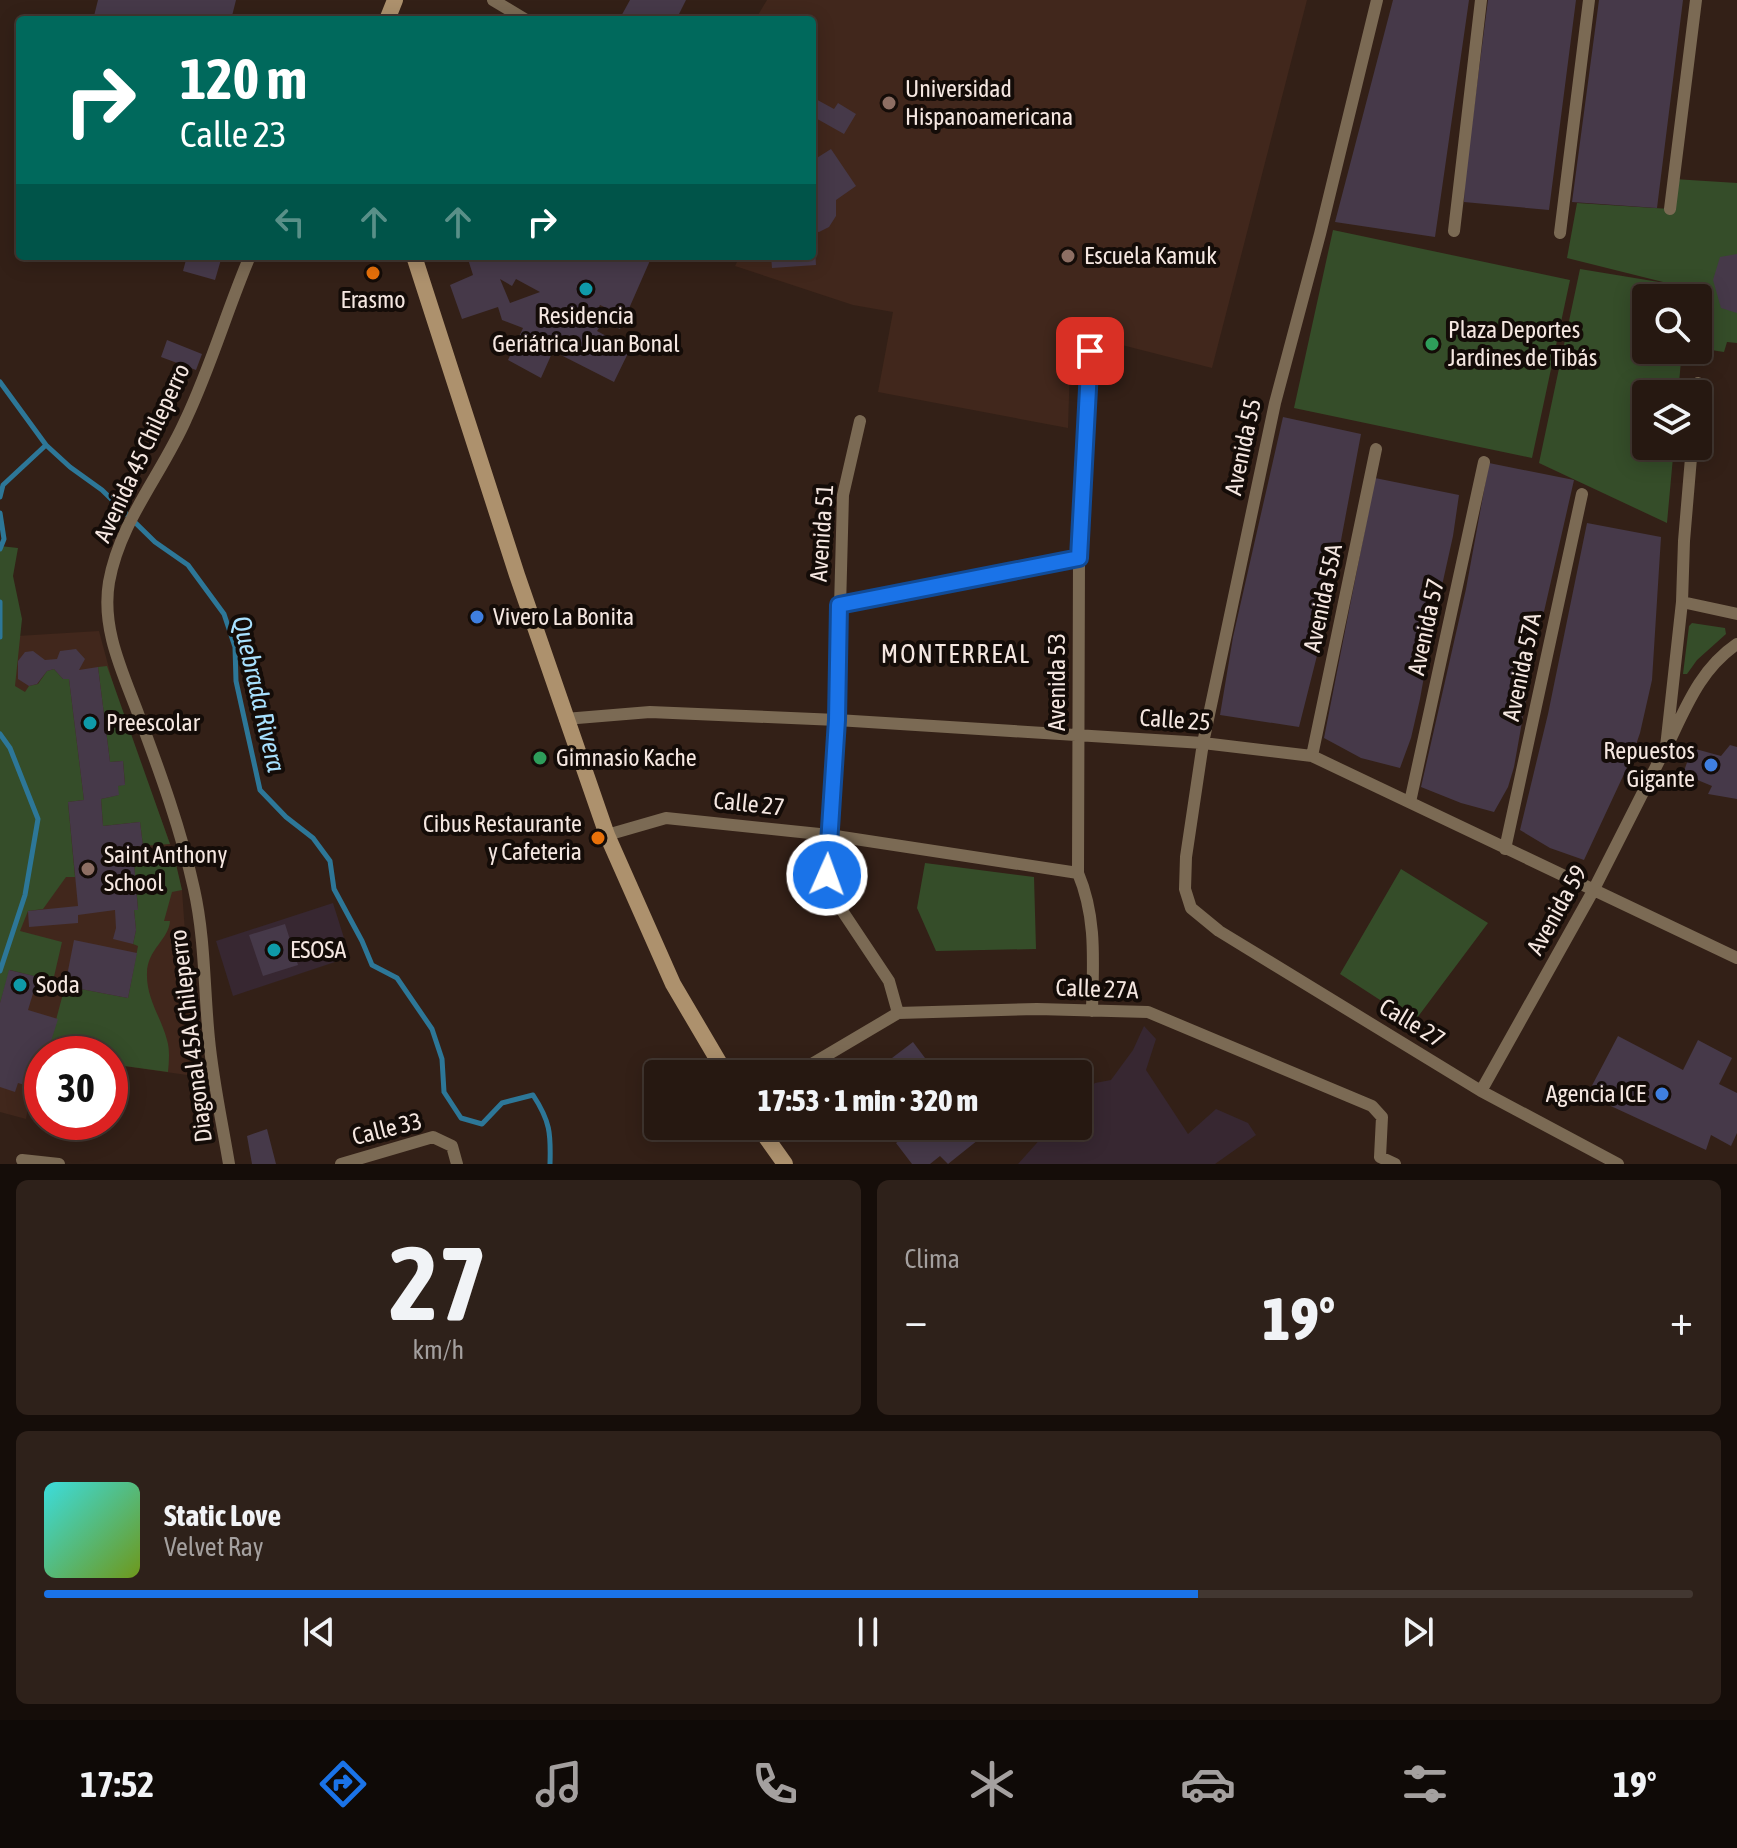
<!DOCTYPE html>
<html lang="es">
<head>
<meta charset="utf-8">
<style>
	:root { --surface:#261811; --page:#2e211a; --text:#f1f3f6; --muted:#a4a09f; --line:#423731; --accent:#1a73e8 }
	body { margin:0; font-family:"Asap Condensed",sans-serif; background:var(--page); color:var(--text); height:100vh; display:flex; flex-direction:column; font-size:30px; white-space:nowrap }
	* { box-sizing:border-box; margin:0 }
	p { font-size:26px; color:var(--muted) }
	.icon { flex:none; width:44px; height:44px; fill:none; stroke:currentColor; stroke-width:2; stroke-linecap:round; stroke-linejoin:round }
	.map { position:relative; height:1164px; overflow:hidden }
	.drawer { display:flex; flex-direction:column; gap:16px; padding:16px; background:#150d09; flex:1 }
	.drawer>* { flex:none }
	.banner { position:absolute; left:16px; top:16px; width:800px; height:244px; border-radius:8px; box-shadow:0 4px 20px #0003,0 0 0 2px var(--line); background:#00695c; color:#fff; overflow:hidden }
	.tools { position:absolute; left:1632px; top:284px; display:grid; gap:16px }
	.tools a { display:grid; place-items:center; width:80px; height:80px; border-radius:8px; background:var(--surface); box-shadow:0 4px 20px #0003,0 0 0 2px var(--line); font-size:40px }
	.speed { position:absolute; left:24px; top:1036px; display:flex; gap:16px; font-size:40px; font-weight:700; text-align:center }
	.speed>* { display:grid; place-content:center; width:104px; height:104px; border-radius:50%; background:var(--surface); box-shadow:0 4px 20px #0003,0 0 0 2px var(--line); line-height:1 }
	.speed .limit { border:12px solid #d22; background:#fff; color:#111 }
	.pin { position:absolute; display:grid; place-items:center; width:68px; height:68px; color:#fff; margin:-34px; border-radius:16px; box-shadow:0 4px 12px #0006 }
	.me { position:absolute; width:88px; margin:-44px; rotate:2deg; stroke-linejoin:round; filter:drop-shadow(0 0 6px #0008) }
	.turn { display:flex; align-items:center; gap:28px; height:168px; padding:0 32px; font-size:36px }
	.turn .icon { width:104px; height:104px; stroke-width:2.5 }
	.turn b { display:block; font-size:56px; line-height:68px }
	.lanes { display:flex; align-items:center; height:76px; padding:0 32px; background:#0003; justify-content:center; gap:40px; direction:ltr }
	.lanes .off { opacity:.35 }
	.big { font-size:60px; font-weight:800; line-height:1.1 }
	.drawer .widget { flex:1; display:flex; flex-direction:column; justify-content:center; gap:12px; min-width:0; padding:0 28px; border-radius:12px; background:var(--page) }
	.drawer .dial { align-items:center; gap:0 }
	.dial b { font-size:104px; line-height:1 }
	.song { display:flex; align-items:center; gap:24px }
	.cover { width:96px; height:96px; border-radius:12px; background:linear-gradient(135deg,hsl(180 70% 55%),hsl(80 70% 35%)) }
	.played { height:8px; border-radius:4px; background:linear-gradient(90deg,var(--accent) 70%,var(--line) 70%) }
	.keys { display:flex; justify-content:space-around; direction:ltr }
	.heat { display:flex; justify-content:space-between; align-items:center; font-size:44px; direction:ltr }
	.drawer .tiles { flex:1; display:grid; gap:16px; grid-template-columns:1fr 1fr }
	.widget:last-child { grid-column:span 2 }
	.trip { position:absolute; left:644px; top:1060px; width:448px; height:80px; border-radius:8px; background:var(--surface); box-shadow:0 4px 20px #0003,0 0 0 2px var(--line); font-weight:800; line-height:80px; text-align:center }
	.dock { display:flex; height:128px; justify-content:space-around; align-items:center; background:#0f0a07; color:var(--muted) }
	.dock .icon { width:56px; height:56px }
	.dock .current { color:var(--accent) }
	.dock b { font-size:36px; color:var(--text) }
	.map>svg:first-child { display:block }
	.commercial { fill:#372731 }
	.built { fill:#41271c }
	.green { fill:#354d29 }
	.lines { fill:none; stroke-linecap:round; stroke-linejoin:round }
	.stream { stroke:#2d7798; stroke-width:5 }
	.building { fill:#463949; fill-rule:evenodd }
	.street { stroke:#7b6a54; stroke-width:12 }
	.secondary { stroke:#ad916d; stroke-width:16 }
	.route-casing { stroke:#114b97; stroke-width:20 }
	.route { stroke:#1a73e8; stroke-width:14 }
	.education-dot { fill:#8d6e63; stroke:#140c08; stroke-width:3 }
	.food-dot { fill:#e8710a; stroke:#140c08; stroke-width:3 }
	.culture-dot { fill:#0f9aa8; stroke:#140c08; stroke-width:3 }
	.leisure-dot { fill:#2e9e5b; stroke:#140c08; stroke-width:3 }
	.shop-dot { fill:#3f7fe0; stroke:#140c08; stroke-width:3 }
	.labels { text-anchor:middle; stroke-width:8; stroke-linejoin:round; paint-order:stroke }
	.poi-label { font-size:24px; fill:#f5e7e1; stroke:#140c08; text-anchor:start }
	.street-label { font-size:24px; fill:#f5e7e1; stroke:#140c08 }
	.neighbourhood-label { font-size:26px; letter-spacing:2px; fill:#f5e7e1; stroke:#140c08 }
	.water-label { font-size:26px; font-style:italic; fill:#a8e1ff; stroke:#140c08 }
</style>
</head>
<body>
<div class="map">
<svg width="1737" height="1164" viewBox="0 0 1737 1164">
	<rect width="100%" height="100%" fill="#332017"/>
	<path class="commercial" d="M333 903 350 957 233 996 216 941Z
		M1144 1026 1156 1039 1146 1070 1188 1134 1216 1109 1248 1123 1256 1135 1215 1164H1018L1052 1126H1078V1099L1095 1083 1111 1080 1133 1050Z"/>
	<path class="built" d="M767 0H1307L1212 368 1071 332 1068 428 878 392 893 312 853 305 735 266 740 256H812V20H755Z
		M0 602 1 637 99 631 118 702 171 846 182 890 192 1032 194 1076 110 1064V1054H42V1077L32 1083 26 1119 0 1112Z"/>
	<path class="green" d="M1674 179 1737 183V343L1727 342 1724 352 1698 348V298H1646V350H1682L1678 394H1646V446H1674L1667 523 1539 463 1580 269 1671 284 1567 258 1577 203 1670 209Z
		M1333 230 1570 280 1532 458 1294 408Z
		M0 546 18 548 13 576 22 619 15 686 25 692 29 686 38 684 47 671 54 669 63 679H69L84 800 68 802 75 877H66L43 909 28 911 20 931 62 942 53 981 10 970 0 1003Z
		M1692 623 1725 628 1726 634 1697 660 1687 674H1683L1689 626Z
		M107 666 170 844 143 846 140 822 103 826 101 799 118 795V786L125 784 123 761 110 762 98 667Z
		M172 847 182 890 172 892 164 921H170C169 939 147 950 147 973 146 998 161 1017 167 1040 170 1050 169 1061 168 1072L110 1064V1054H47L65 986 128 998 138 946 133 944 136 930 134 910 138 909 133 852Z
		M925 863 1034 877 1036 949 936 951 917 908Z
		M1401 869 1488 923 1414 1022 1340 974Z"/>
	<g class="lines">
		<path class="stream" d="M0 382 46 445 70 467 102 490 155 542 188 565 224 614 235 647 236 681 260 790 286 817 313 838 330 861 334 889 362 941 372 965 397 978 432 1029 442 1059 444 1092 461 1118 482 1124 502 1103 533 1095C550 1121 551 1133 550 1164
			M0 497 3 485 46 445
			M0 513 4 539 0 549
			M0 602V637
			M0 734 10 748 38 819 25 895 0 971"/>
	</g>
	<path class="building" d="M98 0H236L231 20H93Z
		M630 0H686L676 20H619Z
		M1393 0H1469L1435 237 1335 222Z
		M1488 0H1576L1549 210 1464 202 1465 177Z
		M1599 0H1683L1657 208 1572 202Z
		M812 97 834 109 838 103 856 114 844 134 812 116Z
		M831 149 856 186 836 200V216L829 227 819 232 812 231V161Z
		M812 231H814L816 265 772 268 771 256H812Z
		M1737 254V313L1721 308 1713 280 1720 257Z
		M187 256H222L215 280 183 271Z
		M467 256H652L620 329 610 324 615 312 600 305 592 321 601 325 597 331 630 349 614 382 553 351 541 378 508 360 523 328 502 320 498 307 462 319 450 285 473 275ZM500 279 512 286 516 279 540 292 510 303Z
		M167 340 202 354 196 370 161 357Z
		M1283 417 1361 434 1326 620 1299 727 1220 715 1233 637Z
		M1489 463 1574 480 1533 660 1514 767 1508 787 1494 812 1461 803 1421 787 1466 589Z
		M1375 478 1459 495 1453 536 1433 626 1420 699 1411 738 1400 768 1361 758 1324 738Z
		M1587 523 1661 537 1652 680 1640 733 1631 759 1584 860 1550 848 1520 830 1548 714Z
		M76 649 85 659 79 670 98 667 110 762 123 761 125 785 118 786 119 795 101 799 103 826 140 822 143 846 101 850 102 855 133 852 138 910H134L136 930 133 944 113 939 116 928 115 910 78 915V923L29 927 28 911 78 906 68 802 84 800 69 679H63L54 669 47 671 37 684 29 686 18 679V661L25 652 33 651 45 660 57 659 60 651Z
		M1730 745 1737 747V799L1708 794 1712 786 1683 774 1692 748 1721 756Z
		M285 924 298 965 263 976 249 935Z
		M74 940 137 953 128 998 65 986Z
		M9 970 38 977 28 1010 58 1019 47 1054H42L40 1075 25 1085 18 1083 15 1092 0 1087V1003Z
		M1618 1036 1683 1070 1698 1040 1732 1058 1719 1084 1737 1093V1133L1731 1146 1711 1135 1706 1150 1587 1095Z
		M913 1042 937 1074H871Z
		M918 1126H975L983 1136 948 1164 940 1156 930 1164H912L896 1143Z
		M267 1129 276 1164H252L247 1136Z"/>
	<g class="lines">
		<path class="street" d="M493 0 526 20
			M1377 0 1320 234 1275 403 1203 743 1186 857 1185 889 1191 908 1219 931 1481 1091 1618 1164
			M1670 209 1696 0
			M1454 231 1481 0
			M1560 233 1589 0
			M1090 351 1079 558 1078 873C1097 918 1093 962 1092 1011
			M1697 394 1698 383
			M860 421 843 495 837 720 827 875 833 897 889 981 898 1013
			M1682 602 1737 614
			M839 605 1079 558
			M565 719 650 712 837 720 1203 743 1312 756 1737 958
			M1671 738C1688 702 1703 667 1737 644
			M1312 756 1376 449
			M1410 802 1484 462
			M607 835 666 818 829 835 1078 873
			M1505 849 1582 494
			M795 1074 898 1013 1037 1009 1148 1012 1372 1106 1382 1117 1380 1157
			M1481 1091 1593 891 1666 747 1682 602 1684 541 1692 446
			M1380 1157 1395 1164
			M22 1160 59 1164
			M229 1164C222 1122 213 1081 209 1039 204 989 205 938 194 889 181 830 160 772 139 716 123 673 101 629 109 582 120 521 162 474 186 419 211 366 227 310 250 256
			M341 1164 433 1137 452 1146 457 1164"/>
		<path class="secondary" d="M387 20 395 0
			M414 256 517 575 607 835 673 984 726 1074
			M758 1126 785 1164"/>
	</g>
	<g class="lines">
		<defs>
			<path id="route" d="M827 875 837 720 839 605 1079 558 1090 351"/>
		</defs>
		<use href="#route" class="route-casing"/>
		<use href="#route" class="route"/>
	</g>
	<g class="education-dot">
		<circle cx="889" cy="103" r="8"/>
		<circle cx="1068" cy="256" r="8"/>
		<circle cx="88" cy="869" r="8"/>
	</g>
	<g class="food-dot">
		<circle cx="373" cy="273" r="8"/>
		<circle cx="598" cy="838" r="8"/>
	</g>
	<g class="culture-dot">
		<circle cx="586" cy="289" r="8"/>
		<circle cx="90" cy="723" r="8"/>
		<circle cx="274" cy="950" r="8"/>
		<circle cx="20" cy="985" r="8"/>
	</g>
	<g class="leisure-dot">
		<circle cx="1432" cy="344" r="8"/>
		<circle cx="540" cy="758" r="8"/>
	</g>
	<g class="shop-dot">
		<circle cx="477" cy="617" r="8"/>
		<circle cx="1711" cy="765" r="8"/>
		<circle cx="1662" cy="1094" r="8"/>
	</g>
	<g class="labels">
		<g class="poi-label">
			<text x="905" y="97">Universidad<tspan x="905" dy="28">Hispanoamericana</tspan></text>
			<text x="1084" y="264">Escuela Kamuk</text>
			<text x="373" y="308" text-anchor="middle">Erasmo</text>
			<text x="586" y="324" text-anchor="middle">Residencia<tspan x="586" dy="28">Geriátrica Juan Bonal</tspan></text>
			<text x="1448" y="338">Plaza Deportes<tspan x="1448" dy="28">Jardines de Tibás</tspan></text>
			<text x="493" y="625">Vivero La Bonita</text>
			<text x="106" y="731">Preescolar</text>
			<text x="1695" y="759" text-anchor="end">Repuestos<tspan x="1695" dy="28">Gigante</tspan></text>
			<text x="556" y="766">Gimnasio Kache</text>
			<text x="582" y="832" text-anchor="end">Cibus Restaurante<tspan x="582" dy="28">y Cafeteria</tspan></text>
			<text x="104" y="863">Saint Anthony<tspan x="104" dy="28">School</tspan></text>
			<text x="290" y="958">ESOSA</text>
			<text x="36" y="993">Soda</text>
			<text x="1646" y="1102" text-anchor="end">Agencia ICE</text>
		</g>
		<g class="street-label">
			<text transform="translate(1243 447) rotate(-78)" y="8">Avenida 55</text>
			<text transform="translate(142 453) rotate(-65)" y="8">Avenida 45 Chileperro</text>
			<text transform="translate(822 533) rotate(-86)" y="8">Avenida 51</text>
			<text transform="translate(1323 598) rotate(-78)" y="8">Avenida 55A</text>
			<text transform="translate(1426 627) rotate(-78)" y="8">Avenida 57</text>
			<text transform="translate(1522 667) rotate(-78)" y="8">Avenida 57A</text>
			<text transform="translate(1057 682) rotate(-90)" y="8">Avenida 53</text>
			<text transform="translate(1175 720) rotate(4)" y="8">Calle 25</text>
			<text transform="translate(749 804) rotate(6)" y="8">Calle 27</text>
			<text transform="translate(1557 910) rotate(-61)" y="8">Avenida 59</text>
			<text transform="translate(1097 989) rotate(2)" y="8">Calle 27A</text>
			<text transform="translate(1412 1023) rotate(31)" y="8">Calle 27</text>
			<text transform="translate(191 1036) rotate(-97)" y="8">Diagonal 45A Chileperro</text>
			<text transform="translate(387 1129) rotate(-14)" y="8">Calle 33</text>
		</g>
		<g class="neighbourhood-label">
			<text x="956" y="663">MONTERREAL</text>
		</g>
		<g class="water-label">
			<text transform="translate(259 694) rotate(77)" y="9">Quebrada Rivera</text>
		</g>
	</g>
</svg>
<div class="tools">
<a><svg class="icon" aria-label="search" viewBox="0 0 24 24"><circle cx="10" cy="10" r="6"/><path d="M15 15l6 6"/></svg></a>
<a><svg class="icon" aria-label="layers" viewBox="0 0 24 24"><path d="M12 4l9 5-9 5-9-5zM3 14l9 5 9-5"/></svg></a>
</div>
<div class="speed"><div class="limit">30</div></div>
<div class="pin" style="left:1090px;top:351px;background:#d93025"><svg class="icon" aria-label="arrive" viewBox="0 0 24 24"><path d="M6 21V4h12l-3 4 3 4H6"/></svg></div>
<svg class="me" style="left:827px;top:875px" viewBox="-20 -20 40 40"><circle r="17" fill="#1a73e8" stroke="#fff" stroke-width="3"/><path d="M0-11L8 9 0 5-8 9z" fill="#fff"/></svg>
<div class="trip">17:53 · 1 min · 320 m</div>
<div class="banner">
<div class="turn"><svg class="icon" aria-label="right" viewBox="0 0 24 24"><path d="M7 20v-9h11M14 6l5 5-5 5"/></svg><div><b>120 m</b>Calle 23</div></div>
<div class="lanes"><svg class="icon off" aria-label="left" viewBox="0 0 24 24"><path d="M17 20v-9H6M10 6l-5 5 5 5"/></svg><svg class="icon off" aria-label="ahead" viewBox="0 0 24 24"><path d="M12 20V5M6 11l6-6 6 6"/></svg><svg class="icon off" aria-label="ahead" viewBox="0 0 24 24"><path d="M12 20V5M6 11l6-6 6 6"/></svg><svg class="icon" aria-label="right" viewBox="0 0 24 24"><path d="M7 20v-9h11M14 6l5 5-5 5"/></svg></div>
</div>
</div>
<section class="drawer">
<div class="tiles">
<div class="widget dial"><b>27</b><p>km/h</p></div>
<div class="widget"><p>Clima</p>
<div class="heat"><a>−</a><b class="big">19°</b><a>+</a></div>
</div>
<div class="widget">
<div class="song"><i class="cover"></i><div><b>Static Love</b><p>Velvet Ray</p></div></div>
<div class="played"></div>
<div class="keys"><svg class="icon" aria-label="previous" viewBox="0 0 24 24"><path d="M18 5L8 12l10 7zM5 5v14"/></svg><svg class="icon" aria-label="pause" viewBox="0 0 24 24"><path d="M8 5v14M16 5v14"/></svg><svg class="icon" aria-label="next" viewBox="0 0 24 24"><path d="M6 5l10 7-10 7zM19 5v14"/></svg></div>
</div>
</div>
</section>
<nav class="dock">
<b>17:52</b>
<svg class="icon current" aria-label="directions" viewBox="0 0 24 24"><path d="M12 3l9 9-9 9-9-9zM9 14v-3h6M13 9l2 2-2 2"/></svg>
<svg class="icon" aria-label="music" viewBox="0 0 24 24"><path d="M9 18V5l10-2v13"/><circle cx="6" cy="18" r="3"/><circle cx="16" cy="16" r="3"/></svg>
<svg class="icon" aria-label="phone" viewBox="0 0 24 24"><path d="M5 4h4l2 5-3 2q2 4 5 5l2-3 5 2v4C11 20 4 13 5 4z"/></svg>
<svg class="icon" aria-label="climate" viewBox="0 0 24 24"><path d="M12 3v18M4 7l16 10M4 17L20 7"/></svg>
<svg class="icon" aria-label="car" viewBox="0 0 24 24"><path d="M5 17H2v-5l4-1 3-4h7l3 4 3 1v5h-3M9 17h6M6 11h13"/><circle cx="7" cy="17" r="2"/><circle cx="17" cy="17" r="2"/></svg>
<svg class="icon" aria-label="filters" viewBox="0 0 24 24"><path d="M4 7h16M4 17h16"/><circle cx="9" cy="7" r="2"/><circle cx="15" cy="17" r="2"/></svg>
<b>19°</b>
</nav>
</body>
</html>
